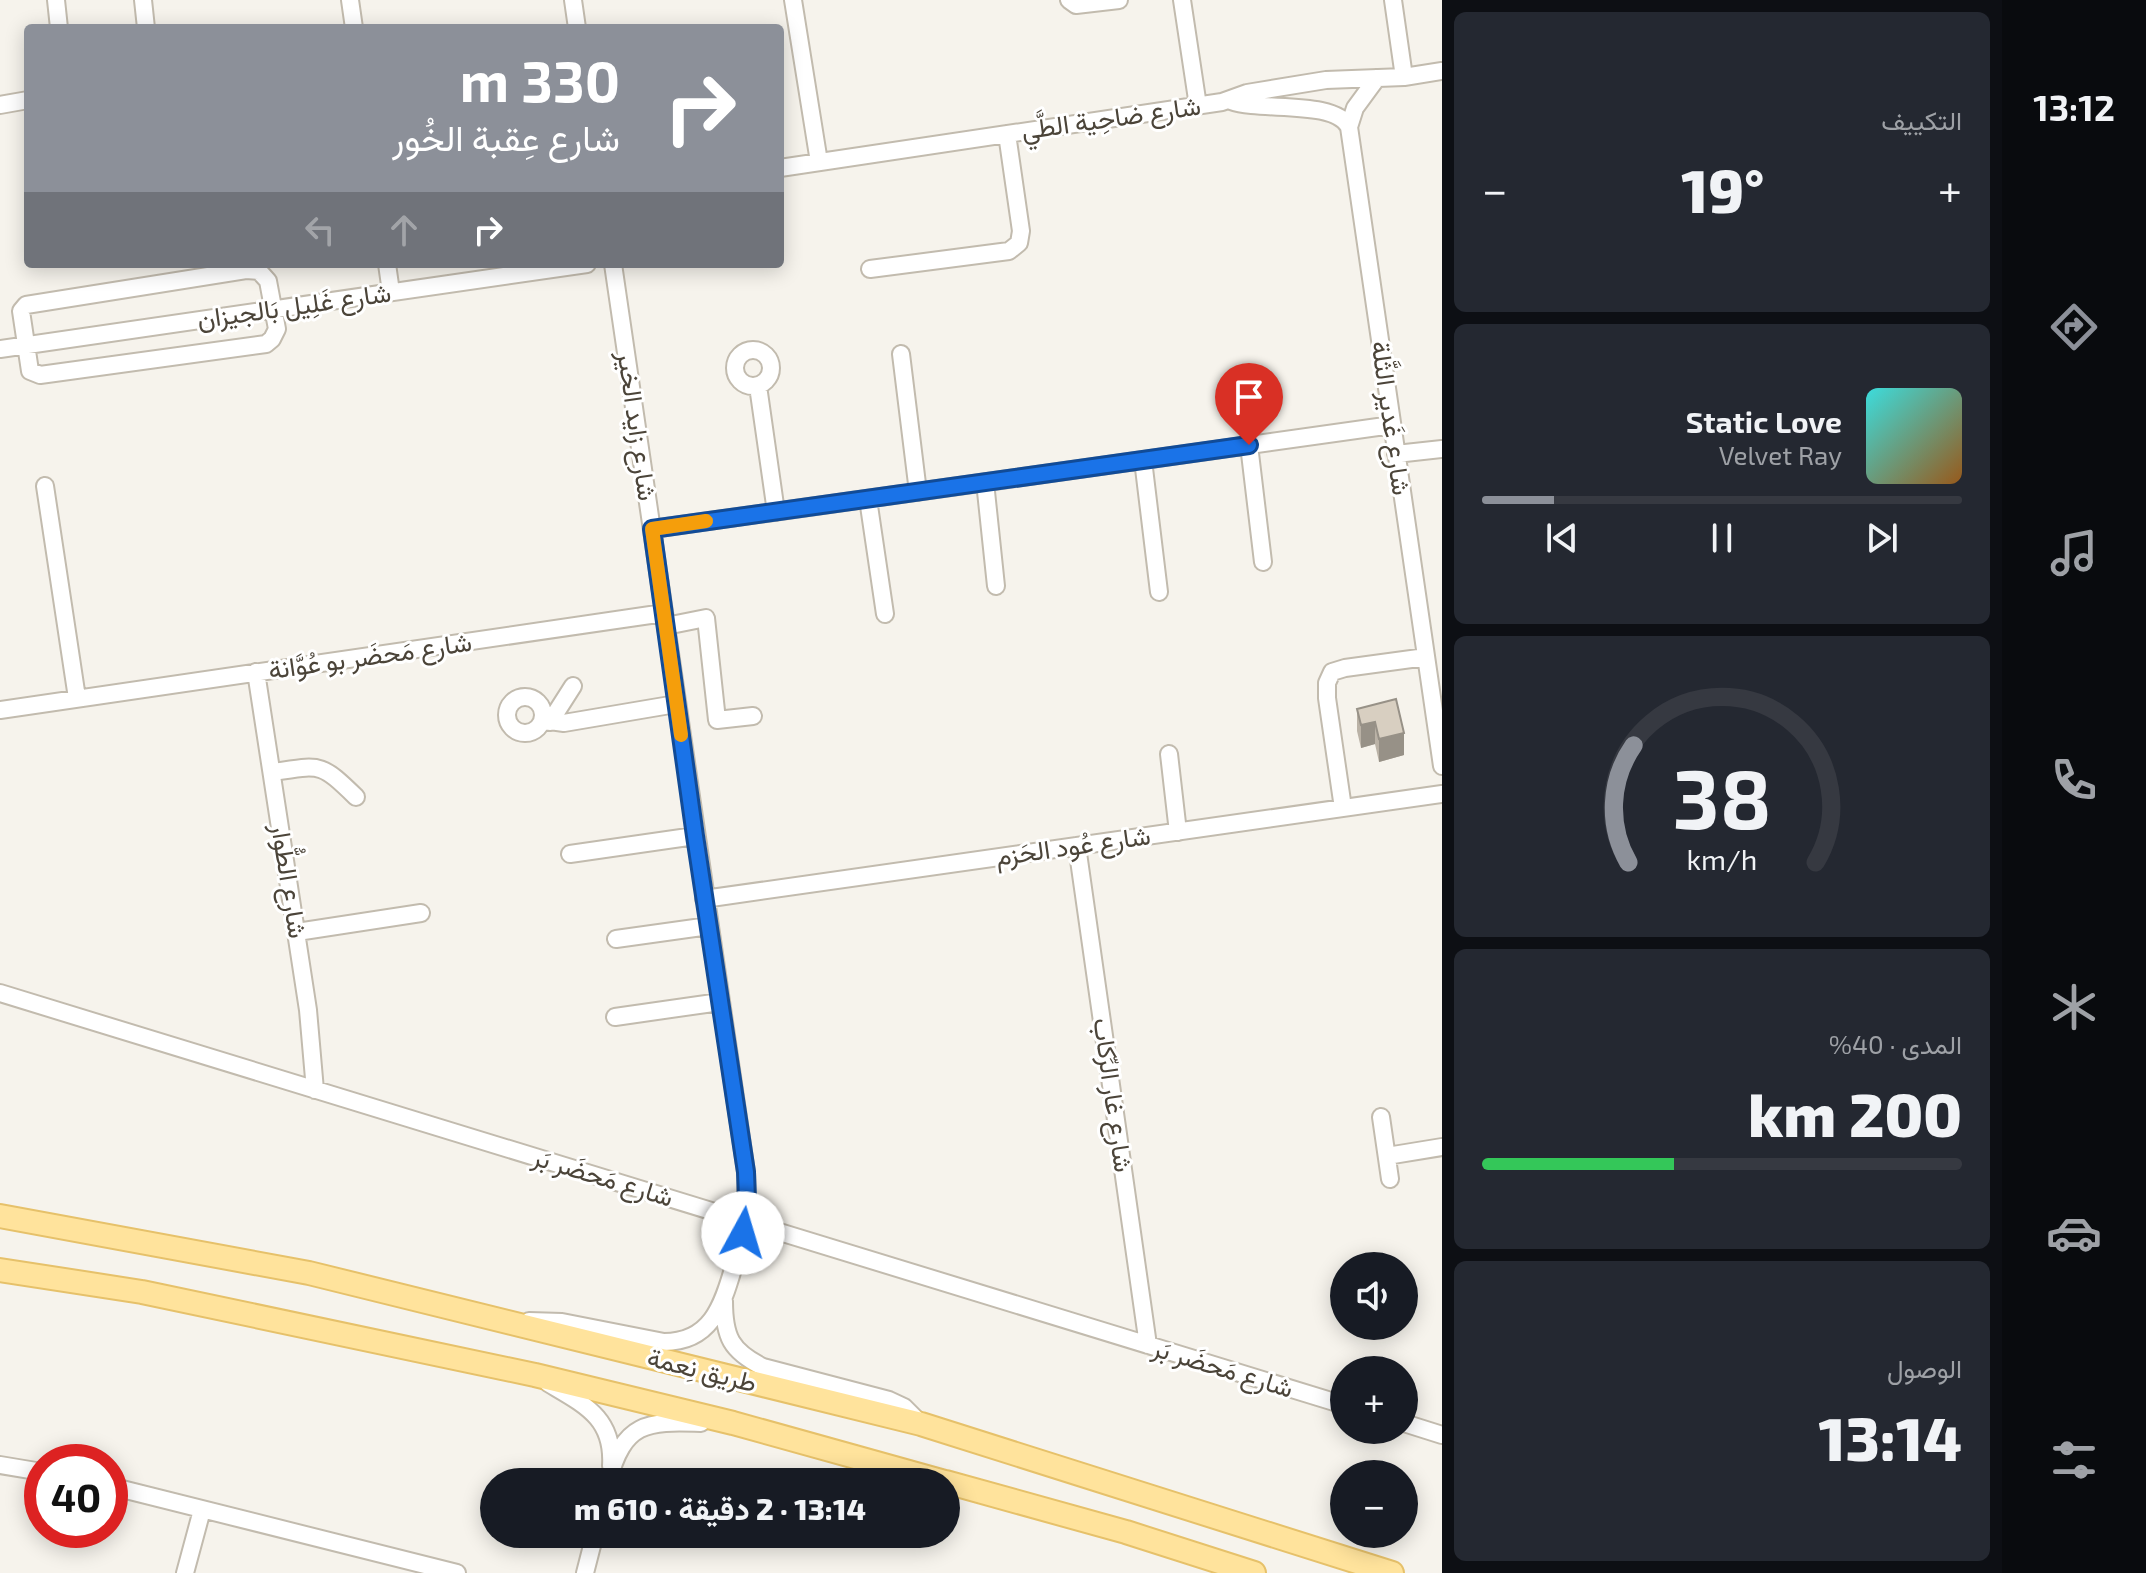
<!DOCTYPE html>
<html lang="ar">
<head>
<meta charset="utf-8">
<style>
	:root { --surface:#171b24; --page:#242831; --text:#f1f3f6; --muted:#9ea1a6; --line:#363941; --accent:#8c9099 }
	body { margin:0; font-family:"Exo 2",Vazirmatn,sans-serif; background:var(--page); color:var(--text); direction:rtl; height:100vh; display:flex; flex-direction:column; font-size:30px; white-space:nowrap }
	* { box-sizing:border-box; margin:0 }
	p { font-size:26px; color:var(--muted) }
	.icon { flex:none; width:44px; height:44px; fill:none; stroke:currentColor; stroke-width:2; stroke-linecap:round; stroke-linejoin:round }
	.map { position:relative; flex:1; overflow:hidden; direction:ltr }
	.sheet { display:flex; flex-direction:column; gap:12px; padding:12px; background:#0d0f14; width:560px }
	.sheet>* { flex:none }
	.top-card { position:absolute; left:24px; top:24px; width:760px; height:244px; border-radius:8px; box-shadow:0 4px 20px #0003; direction:rtl; background:#8c9099; color:#fff; overflow:hidden }
	.buttons { position:absolute; left:1330px; top:1252px; display:grid; gap:16px }
	.buttons a { display:grid; place-items:center; width:88px; height:88px; border-radius:50%; background:var(--surface); box-shadow:0 4px 20px #0003; font-size:40px }
	.speed { position:absolute; left:24px; top:1444px; display:flex; gap:16px; font-size:40px; font-weight:700; text-align:center }
	.speed>* { display:grid; place-content:center; width:104px; height:104px; border-radius:50%; background:var(--surface); box-shadow:0 4px 20px #0003; line-height:1 }
	.speed .limit { border:12px solid #d22; background:#fff; color:#111 }
	.pin { position:absolute; display:grid; place-items:center; width:68px; height:68px; color:#fff; margin:-82px -34px; border-radius:50% 50% 50% 0; rotate:-45deg; box-shadow:0 0 8px #0007 }
	.pin .icon { rotate:45deg }
	.me { position:absolute; width:88px; margin:-44px; rotate:6deg; stroke-linejoin:round; filter:drop-shadow(0 0 6px #0008) }
	.turn { display:flex; align-items:center; gap:28px; height:168px; padding:0 32px; font-size:36px }
	.turn .icon { width:104px; height:104px; stroke-width:2.5 }
	.turn b { display:block; font-size:56px; line-height:68px }
	.lanes { display:flex; align-items:center; height:76px; padding:0 32px; background:#0003; justify-content:center; gap:40px; direction:ltr }
	.lanes .off { opacity:.35 }
	.big { font-size:60px; font-weight:800; line-height:1.1 }
	.sheet .tile { flex:1; display:flex; flex-direction:column; justify-content:center; gap:12px; min-width:0; padding:0 28px; border-radius:12px; background:var(--page) }
	.sheet .dial { align-items:center; gap:0 }
	.dial svg { height:208px; overflow:visible; fill:none; stroke:var(--line); stroke-width:7; stroke-linecap:round; text-anchor:middle }
	.dial text { fill:var(--text); stroke:none }
	.song { display:flex; align-items:center; gap:24px }
	.cover { width:96px; height:96px; border-radius:12px; background:linear-gradient(135deg,hsl(180 70% 55%),hsl(30 70% 35%)) }
	.played { height:8px; border-radius:4px; background:linear-gradient(90deg,var(--accent) 15%,var(--line) 15%) }
	.keys { display:flex; justify-content:space-around; direction:ltr }
	.heat { display:flex; justify-content:space-between; align-items:center; font-size:44px; direction:ltr }
	.charge { height:12px; border-radius:6px; background:linear-gradient(90deg,#34c759 40%,var(--line) 0) }
	.trip { position:absolute; left:480px; top:1468px; width:480px; height:80px; border-radius:40px; background:var(--surface); box-shadow:0 4px 20px #0003; font-weight:800; line-height:80px; text-align:center; direction:rtl }
	main { display:flex; flex:1; min-height:0 }
	.tabs { display:flex; flex-direction:column; width:144px; justify-content:space-around; align-items:center; background:#090b0e; color:var(--muted) }
	.tabs .icon { width:56px; height:56px }
	.tabs .active { color:var(--accent) }
	.tabs b { font-size:36px; color:var(--text) }
	.map>svg:first-child { display:block }
	.lines { fill:none; stroke-linecap:round; stroke-linejoin:round }
	.minor-casing { stroke:#c2bbae; stroke-width:20 }
	.major-casing { stroke:#e6c16a; stroke-width:26 }
	.minor { stroke:#fff; stroke-width:16 }
	.major { stroke:#ffe39c; stroke-width:22 }
	.wall { fill:#bab2a6 }
	.shaded-wall { fill:#979187 }
	.building { fill:#d8cfc1; stroke:#979187; stroke-width:2 }
	.route-casing { stroke:#114b97; stroke-width:20 }
	.route { stroke:#1a73e8; stroke-width:14 }
	.slow { stroke:#f59e0b; stroke-width:14 }
	.labels { text-anchor:middle; stroke-width:6; stroke-linejoin:round; paint-order:stroke }
	.street-label { font-size:26px; fill:#4b4439; stroke:#fff }
</style>
</head>
<body>
<main>
<nav class="tabs">
<b>13:12</b>
<svg class="icon active" aria-label="directions" viewBox="0 0 24 24"><path d="M12 3l9 9-9 9-9-9zM9 14v-3h6M13 9l2 2-2 2"/></svg>
<svg class="icon" aria-label="music" viewBox="0 0 24 24"><path d="M9 18V5l10-2v13"/><circle cx="6" cy="18" r="3"/><circle cx="16" cy="16" r="3"/></svg>
<svg class="icon" aria-label="phone" viewBox="0 0 24 24"><path d="M5 4h4l2 5-3 2q2 4 5 5l2-3 5 2v4C11 20 4 13 5 4z"/></svg>
<svg class="icon" aria-label="climate" viewBox="0 0 24 24"><path d="M12 3v18M4 7l16 10M4 17L20 7"/></svg>
<svg class="icon" aria-label="car" viewBox="0 0 24 24"><path d="M5 17H2v-5l4-1 3-4h7l3 4 3 1v5h-3M9 17h6M6 11h13"/><circle cx="7" cy="17" r="2"/><circle cx="17" cy="17" r="2"/></svg>
<svg class="icon" aria-label="filters" viewBox="0 0 24 24"><path d="M4 7h16M4 17h16"/><circle cx="9" cy="7" r="2"/><circle cx="15" cy="17" r="2"/></svg>
</nav>
<section class="sheet">
<div class="tile"><p>التكييف</p>
<div class="heat"><a>−</a><b class="big">19°</b><a>+</a></div>
</div>
<div class="tile">
<div class="song"><i class="cover"></i><div><b>Static Love</b><p>Velvet Ray</p></div></div>
<div class="played"></div>
<div class="keys"><svg class="icon" aria-label="previous" viewBox="0 0 24 24"><path d="M18 5L8 12l10 7zM5 5v14"/></svg><svg class="icon" aria-label="pause" viewBox="0 0 24 24"><path d="M8 5v14M16 5v14"/></svg><svg class="icon" aria-label="next" viewBox="0 0 24 24"><path d="M6 5l10 7-10 7zM19 5v14"/></svg></div>
</div>
<div class="tile dial"><svg viewBox="0 0 100 80">
<path d="M14 69A42 42 0 1 1 86 69"/>
<path d="M14 69A42 42 0 0 1 16 24" stroke="#8c9099"/>
<text x="50" y="56" font-size="32" font-weight="700">38</text>
<text x="50" y="72" font-size="11">km/h</text>
</svg></div>
<div class="tile"><p>المدى · 40%</p><b class="big">200 km</b><div class="charge"></div></div>
<div class="tile"><p>الوصول</p><b class="big">13:14</b></div>
</section>
<div class="map">
<svg width="1442" height="1573" viewBox="0 0 1442 1573">
	<rect width="100%" height="100%" fill="#f6f3ec"/>
	<g class="lines">
		<defs>
			<path id="minor" d="M56 0 59 28
				M143 0 146 28
				M350 0 354 28
				M573 0 577 28
				M793 0 819 162
				M1069 0 1076 5 1119 0
				M1182 0 1198 106
				M1393 0 1404 77
				M1377 78 1355 108 1349 127 1442 766
				M1231 101C1261 112 1334 99 1349 127
				M0 105 28 100
				M780 168 1222 102 1247 93 1326 80 1404 77 1442 71
				M387 264 391 292
				M870 269 1009 251 1019 243 1021 231 1007 134
				M246 270 259 271 268 281 277 329 272 339 266 344 40 375 30 371 21 311 26 305Z
				M0 349 587 264
				M735 368a18 18 0 1 1 36 0a18 18 0 1 1-36 0Z
				M901 354 918 492
				M758 386 776 512
				M1249 445 1263 562
				M1396 454 1442 449
				M1143 460 1159 592
				M985 482 996 586
				M45 486 77 698
				M868 499 885 614
				M652 529 1392 425
				M666 626 706 618 717 720 753 716
				M256 672 308 1010 315 1090
				M507 715a18 18 0 1 1 36 0a18 18 0 1 1-36 0Z
				M0 710 664 613
				M543 720 564 723 676 704
				M550 722 573 686
				M1169 754 1178 832
				M273 772C321 765 320 762 356 797
				M1343 808 1327 698V683L1332 672 1345 668 1426 657
				M1077 846 1148 1345
				M570 854 695 836
				M704 899 1442 794
				M297 932 421 913
				M616 939 709 926
				M0 993 1344 1405
				M615 1017 720 1002
				M1381 1117 1390 1179
				M1387 1156 1442 1147
				M724 1301C724 1337 731 1351 763 1367L889 1400 904 1407 920 1423
				M529 1321 562 1322 664 1342C710 1342 722 1307 733 1269 742 1236 748 1207 746 1172L613 264
				M548 1383C585 1405 614 1418 611 1466
				M1404 1423 1442 1435
				M0 1465 42 1472
				M608 1482C624 1422 646 1421 701 1423
				M110 1486 457 1573
				M185 1573 202 1510
				M585 1573 595 1534"/>
			<path id="major" d="M0 1216 309 1273 921 1424 1392 1573
				M0 1270 142 1292 535 1375 733 1423 945 1482
				M946 1482 1126 1532 1254 1573"/>
		</defs>
		<use href="#minor" class="minor-casing"/>
		<use href="#major" class="major-casing"/>
		<use href="#minor" class="minor"/>
		<use href="#major" class="major"/>
	</g>
	<path class="wall" d="M1396 699 1404 755 1379 762 1375 744 1361 748 1357 731V709Z"/>
	<path class="shaded-wall" d="M1375 722V744L1361 748V725Z
		M1404 733V755L1379 762V739Z"/>
	<path class="building" d="M1396 699 1404 733 1379 739 1375 722 1361 725 1357 709Z"/>
	<g class="lines">
		<defs>
			<path id="route" d="M743 1233 747 1199 746 1172 695 836 652 529 1249 445"/>
		</defs>
		<use href="#route" class="route-casing"/>
		<use href="#route" class="route"/>
		<path class="slow" d="M681 735 652 529 706 521"/>
	</g>
	<g class="labels">
		<g class="street-label">
			<text transform="translate(1111 118) rotate(-8)" y="9">شارع ضاحِية الطَّي</text>
			<text transform="translate(294 306) rotate(-8)" y="9">شارع غَلِيل بَالجيزان</text>
			<text transform="translate(1391 418) rotate(82)" y="9">شارع غَدير الثَّلة</text>
			<text transform="translate(637 426) rotate(82)" y="9">شارع زايد الخير</text>
			<text transform="translate(370 656) rotate(-8)" y="9">شارع مَحضَر بو عُوَّانة</text>
			<text transform="translate(1073 846) rotate(-8)" y="9">شارع عُود الحَزم</text>
			<text transform="translate(289 881) rotate(81)" y="9">شارع الطُّوار</text>
			<text transform="translate(1113 1095) rotate(82)" y="9">شارع غار الرِّكاب</text>
			<text transform="translate(603 1177) rotate(17)" y="9">شارع مَحضَر بَر</text>
			<text transform="translate(1223 1368) rotate(17)" y="9">شارع مَحضَر بَر</text>
			<text transform="translate(702 1370) rotate(14)" y="9">طريق نِعمة</text>
		</g>
	</g>
</svg>
<div class="buttons">
<a><svg class="icon" aria-label="sound" viewBox="0 0 24 24"><path d="M4 9h4l5-4v14l-5-4H4zM17 9q2 3 0 6"/></svg></a>
<a>+</a>
<a>−</a>
</div>
<div class="speed"><div class="limit">40</div></div>
<div class="pin" style="left:1249px;top:445px;background:#d93025"><svg class="icon" aria-label="arrive" viewBox="0 0 24 24"><path d="M6 21V4h12l-3 4 3 4H6"/></svg></div>
<svg class="me" style="left:743px;top:1233px" viewBox="-20 -20 40 40"><circle r="19" fill="#fff"/><path d="M0-13L10 11 0 6-10 11z" fill="#1a73e8"/></svg>
<div class="trip">13:14 · 2 دقيقة · 610 m</div>
<div class="top-card">
<div class="turn"><svg class="icon" aria-label="right" viewBox="0 0 24 24"><path d="M7 20v-9h11M14 6l5 5-5 5"/></svg><div><b>330 m</b>شارع عِقبة الخُور</div></div>
<div class="lanes"><svg class="icon off" aria-label="left" viewBox="0 0 24 24"><path d="M17 20v-9H6M10 6l-5 5 5 5"/></svg><svg class="icon off" aria-label="ahead" viewBox="0 0 24 24"><path d="M12 20V5M6 11l6-6 6 6"/></svg><svg class="icon" aria-label="right" viewBox="0 0 24 24"><path d="M7 20v-9h11M14 6l5 5-5 5"/></svg></div>
</div>
</div>
</main>
</body>
</html>
